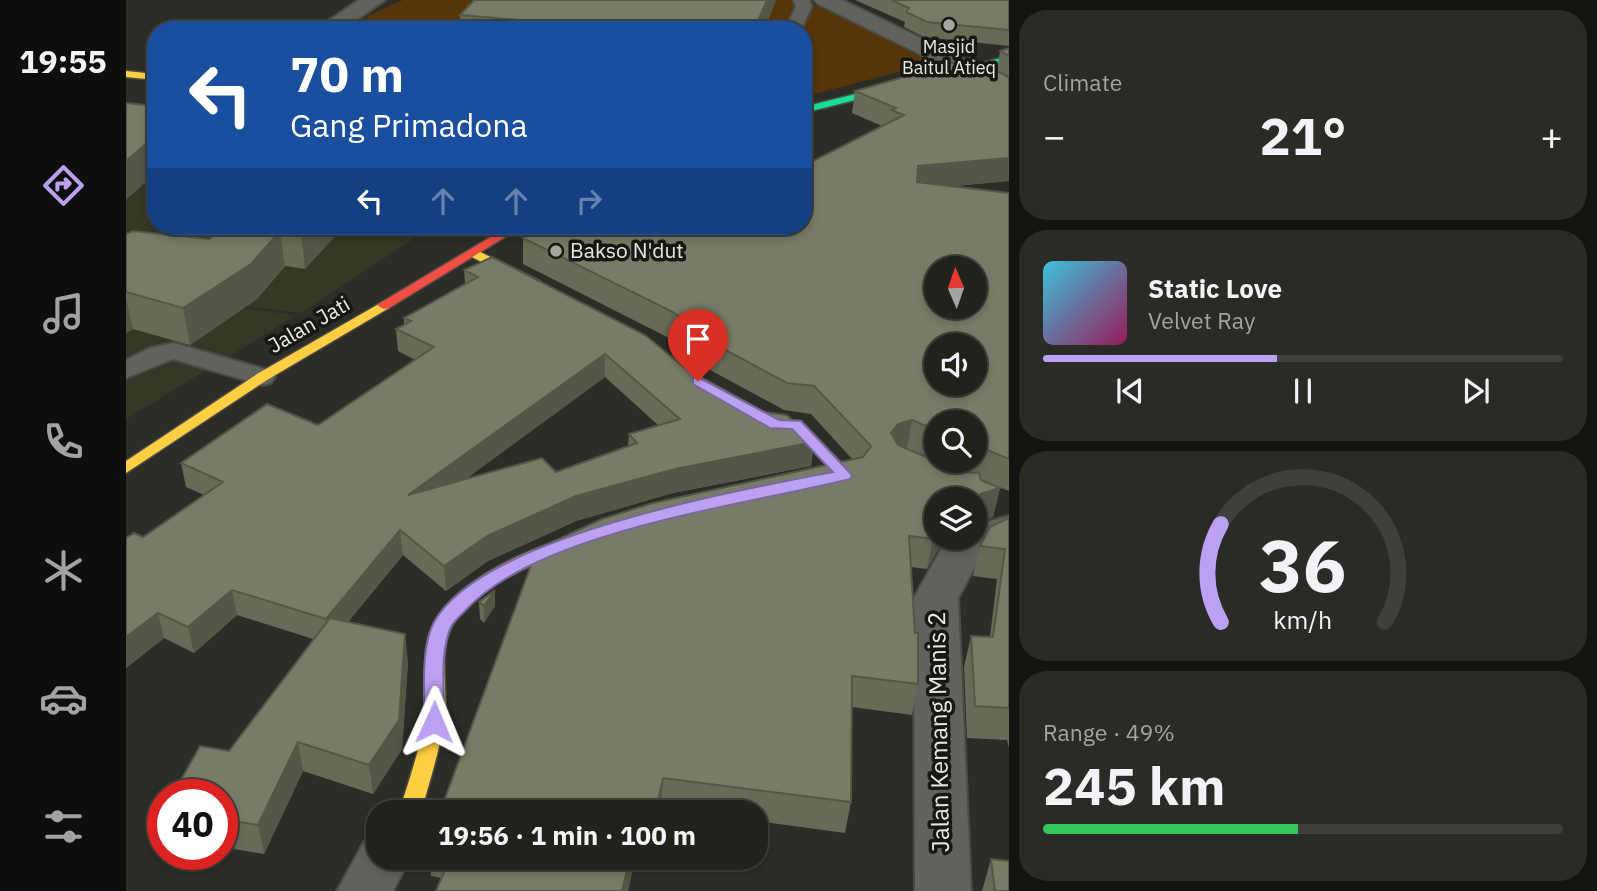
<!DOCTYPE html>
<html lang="en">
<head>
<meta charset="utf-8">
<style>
	:root { --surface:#22221d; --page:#2a2a26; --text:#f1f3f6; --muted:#a2a4a4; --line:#3f3f3b; --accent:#bca0f2 }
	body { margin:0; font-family:"IBM Plex Sans",sans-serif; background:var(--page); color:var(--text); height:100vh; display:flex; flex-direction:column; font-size:26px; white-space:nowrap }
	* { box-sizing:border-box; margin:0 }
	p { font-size:23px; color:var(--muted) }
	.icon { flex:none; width:38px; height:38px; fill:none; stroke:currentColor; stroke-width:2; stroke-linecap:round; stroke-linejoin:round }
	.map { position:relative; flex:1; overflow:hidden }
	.panel { display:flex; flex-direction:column; gap:10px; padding:10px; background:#131310; width:588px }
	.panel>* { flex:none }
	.guide { position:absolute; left:21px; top:21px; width:665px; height:214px; border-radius:28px; box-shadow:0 4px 10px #0003,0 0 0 2px var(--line); background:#1a4fa0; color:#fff; overflow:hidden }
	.needle { width:46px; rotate:358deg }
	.buttons { position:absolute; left:798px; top:256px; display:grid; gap:14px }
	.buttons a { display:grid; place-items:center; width:63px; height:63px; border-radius:50%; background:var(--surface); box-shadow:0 4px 10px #0003,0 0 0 2px var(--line); font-size:35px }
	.speed { position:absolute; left:21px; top:779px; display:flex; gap:14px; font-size:35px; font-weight:700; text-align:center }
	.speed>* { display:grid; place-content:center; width:91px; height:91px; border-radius:50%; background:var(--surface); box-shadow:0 4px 10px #0003,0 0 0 2px var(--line); line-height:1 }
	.speed .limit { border:10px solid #d22; background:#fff; color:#111 }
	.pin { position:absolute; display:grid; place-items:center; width:60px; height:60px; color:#fff; margin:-72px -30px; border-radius:50% 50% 50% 0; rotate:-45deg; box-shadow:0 0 7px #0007 }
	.pin .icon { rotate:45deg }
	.me { position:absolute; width:77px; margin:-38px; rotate:1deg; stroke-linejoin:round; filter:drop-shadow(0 0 5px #0008) }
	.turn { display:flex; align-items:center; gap:24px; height:147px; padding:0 28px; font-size:32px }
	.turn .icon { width:91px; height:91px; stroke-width:2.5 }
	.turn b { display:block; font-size:49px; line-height:60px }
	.lanes { display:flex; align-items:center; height:66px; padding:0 28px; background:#0003; justify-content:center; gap:35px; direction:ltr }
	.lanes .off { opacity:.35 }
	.big { font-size:52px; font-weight:800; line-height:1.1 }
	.panel .tile { flex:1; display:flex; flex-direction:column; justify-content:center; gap:10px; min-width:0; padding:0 24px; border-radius:28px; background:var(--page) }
	.panel .dial { align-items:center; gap:0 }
	.dial svg { height:182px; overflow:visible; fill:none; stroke:var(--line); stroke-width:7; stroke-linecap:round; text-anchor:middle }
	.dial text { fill:var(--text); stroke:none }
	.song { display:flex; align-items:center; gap:21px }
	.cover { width:84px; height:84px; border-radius:10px; background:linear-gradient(135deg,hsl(190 70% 55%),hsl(330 70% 35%)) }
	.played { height:7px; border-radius:4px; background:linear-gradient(90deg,var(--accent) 45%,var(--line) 45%) }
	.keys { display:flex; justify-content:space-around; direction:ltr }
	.heat { display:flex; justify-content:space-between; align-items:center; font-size:38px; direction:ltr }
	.charge { height:10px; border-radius:5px; background:linear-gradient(90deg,#34c759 49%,var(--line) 0) }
	.trip { position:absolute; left:240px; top:800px; width:402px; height:70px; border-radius:28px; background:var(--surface); box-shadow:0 4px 10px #0003,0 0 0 2px var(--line); font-weight:800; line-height:70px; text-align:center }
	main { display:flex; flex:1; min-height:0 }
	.dock { display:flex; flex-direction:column; width:126px; justify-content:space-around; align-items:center; background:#0e0e0c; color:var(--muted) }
	.dock .icon { width:49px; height:49px }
	.dock .on { color:var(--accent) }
	.dock b { font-size:32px; color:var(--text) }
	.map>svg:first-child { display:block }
	.built { fill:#373726 }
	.green { fill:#553509 }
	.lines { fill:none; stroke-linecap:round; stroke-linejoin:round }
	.lane-casing { stroke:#4b4b46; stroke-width:4 }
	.street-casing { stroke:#4b4b46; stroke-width:4 }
	.fast-casing { stroke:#4b4b46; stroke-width:3 }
	.slow-casing { stroke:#4b4b46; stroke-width:3 }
	.jam-casing { stroke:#4b4b46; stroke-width:3 }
	.lane { fill:#62625d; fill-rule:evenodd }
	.street { fill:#62625d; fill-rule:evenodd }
	.fast { fill:#16e098; fill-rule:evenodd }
	.slow { fill:#ffcf43; fill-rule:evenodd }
	.jam { fill:#f24e42; fill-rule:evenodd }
	.wall { fill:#666b58; fill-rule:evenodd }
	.shaded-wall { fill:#535747 }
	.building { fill:#777c66; stroke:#535747; stroke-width:2; fill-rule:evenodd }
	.route { fill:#bca0f2; stroke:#7a689d; stroke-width:2 }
	.poi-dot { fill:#a7a69f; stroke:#181712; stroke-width:2.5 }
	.labels { text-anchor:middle; stroke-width:7; stroke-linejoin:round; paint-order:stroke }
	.far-poi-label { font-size:18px; fill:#e8e7e0; stroke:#181712 }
	.poi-label { font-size:21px; fill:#e8e7e0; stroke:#181712; text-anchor:start }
	.street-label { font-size:21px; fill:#e8e7e0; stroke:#181712 }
	.near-street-label { font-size:24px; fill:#e8e7e0; stroke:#181712 }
</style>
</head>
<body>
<main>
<nav class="dock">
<b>19:55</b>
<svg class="icon on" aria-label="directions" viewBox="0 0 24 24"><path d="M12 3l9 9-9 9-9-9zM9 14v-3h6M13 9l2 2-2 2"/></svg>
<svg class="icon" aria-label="music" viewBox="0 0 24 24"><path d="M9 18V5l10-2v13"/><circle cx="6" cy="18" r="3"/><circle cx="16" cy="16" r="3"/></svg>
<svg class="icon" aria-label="phone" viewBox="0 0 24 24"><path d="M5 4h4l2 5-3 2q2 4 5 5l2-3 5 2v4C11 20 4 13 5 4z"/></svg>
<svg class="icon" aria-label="climate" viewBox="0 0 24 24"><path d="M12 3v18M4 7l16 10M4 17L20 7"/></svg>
<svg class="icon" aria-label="car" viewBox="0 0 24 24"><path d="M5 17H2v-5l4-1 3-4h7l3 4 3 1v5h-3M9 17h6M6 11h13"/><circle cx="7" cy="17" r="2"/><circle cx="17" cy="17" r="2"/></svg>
<svg class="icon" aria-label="filters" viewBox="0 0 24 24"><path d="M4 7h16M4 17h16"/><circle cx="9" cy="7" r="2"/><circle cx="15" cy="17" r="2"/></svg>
</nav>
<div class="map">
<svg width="883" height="891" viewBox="0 0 883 891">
	<rect width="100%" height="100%" fill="#2d2d27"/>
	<path class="built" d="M0 111 30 115V226H307L175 313 0 291Z
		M0 294 171 315 0 419Z"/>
	<path class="green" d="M277 0H678L814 61 677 97V30H230L241 16Z"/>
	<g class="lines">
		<defs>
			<path id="lane" d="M667 0H683L686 6 675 30H659L670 6Z
				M48 343 145 371 149 377 145 383 136 385 47 359 0 378V360L24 348Z"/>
			<path id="street" d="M233 0H259L216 30H189Z
				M688 0H716L883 81V98L692 4Z
				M883 516V543L855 555 832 598 845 891H789L788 598 822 537H849V525Z
				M252 837V858H284L267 891H211L238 842Z"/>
			<path id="fast" d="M883 56V62L677 113V107Z"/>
			<path id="slow" d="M0 71 30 74V80L0 77Z
				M348 249 414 281 416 284 414 287H404L344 256 342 253Z
				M258 301 263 302 265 305 263 308 141 380 0 473V461L131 374Z
				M456 533 465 539 462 543C418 560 333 588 321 639 315 663 321 689 319 713 315 747 304 780 295 812H273C283 780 295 747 299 713 302 687 295 659 304 633 322 581 406 547 456 533Z"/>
			<path id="jam" d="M383 226H397L263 308 258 309 251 305Z
				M626 406 653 420 675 421 724 472 726 475 724 478 683 487 677 486 675 482 677 478 707 472 666 429 645 428 621 414 618 411Z"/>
		</defs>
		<use href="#lane" class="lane-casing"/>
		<use href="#street" class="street-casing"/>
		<use href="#fast" class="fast-casing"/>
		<use href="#slow" class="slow-casing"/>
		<use href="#jam" class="jam-casing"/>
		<use href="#lane" class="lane"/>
		<use href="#street" class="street"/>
		<use href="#fast" class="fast"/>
		<use href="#slow" class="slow"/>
		<use href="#jam" class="jam"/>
	</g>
	<path class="wall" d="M729 0H883V46L798 37 778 27 779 22Z
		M334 15 639 30H335Z
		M883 48V181L826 186 883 193V491L854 479 855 480 874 488 867 517 849 523V524V499H810V537H819L801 569 785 567 792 684 786 715 726 707 725 802 719 833 630 821V812H558L535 809 534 812H314L726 459 685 414 658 410 586 371 545 339 397 264V238L677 226 756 126 726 113 729 91 871 71 874 51ZM810 422H849V460H810ZM781 448 839 472H835Z
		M98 226H218L179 269 159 266 131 299 64 345 7 329 0 333V234L83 239Z
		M338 270 559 368 688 442 685 466 547 493 450 521 362 561 320 591 277 555 222 622 282 662 276 749 247 794 177 771 138 854 96 847V794L103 751 187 639 111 615 68 653 38 638 0 668V538L17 537 78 495 60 487 55 463 192 425 289 360 272 351 270 329 278 324V318L339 283ZM479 377 532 425 503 434 502 446 430 472 339 479Z
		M883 518V748L881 740 841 738 838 667 845 636 864 637 871 579 847 576 854 546Z
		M369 590V606L358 623 354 619 353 602Z
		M303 858H509L502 891H310L315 878 305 876Z
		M865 859 883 891H856Z"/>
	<path class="shaded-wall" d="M641 0H650L639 30H628Z
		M30 135V173L0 200V161Z
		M883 158V181L788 190 792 166Z
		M183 226H218L179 269 175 234Z
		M154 231 159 266 131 299 64 345 57 308Z
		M0 298 7 329 0 333Z
		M479 354V377L284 520 282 495Z
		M786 420 781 448 767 452 765 433 772 424Z
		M688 442 685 466 547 493 450 521 362 561 320 591 318 566 361 536 450 496 549 469Z
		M874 488 867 517 849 523 853 505 854 494Z
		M274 530 277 555 203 644 200 619Z
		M810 534V537H819L801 569 807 539Z
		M106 590 111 615 68 653 62 627Z
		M369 590V606L358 623V606Z
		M32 613 38 638 0 668V637Z
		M279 634 282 662 276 749 247 794 243 765Z
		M172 742 177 771 138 854 132 825Z
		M537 778 535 809 534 812H530L531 805Z
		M504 858H509L502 891H496Z"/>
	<path class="building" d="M348 0H641L628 30H400L406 21 334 15Z
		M765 0H883V30L801 22 780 12 783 8Z
		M883 48V56L874 51Z
		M844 58 883 77V158L792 166 791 182 883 193V459L849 445V422H810V430L786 420 772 424 765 433 772 445 835 472 853 473 855 480 874 488 854 494 853 505H849V499H810V534L807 539 783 536 789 633H792V684L726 676 725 802 537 778 531 805 516 803 514 812H314L411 549 476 519 527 503 737 457 745 446 688 386 661 383 588 344 547 312 397 238 423 226H677V166L778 115 765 110 770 108 729 91ZM810 268H849V306H810ZM810 345H849V383H810Z
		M0 103 30 106V135L0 161Z
		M98 226H183L175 234 154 231 125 264 57 308 0 292V234L7 231 83 239Z
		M366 257 519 335 559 368 638 412 661 415 688 442 549 469 450 496 361 536 318 566 274 530 200 619 106 590 62 627 32 613 0 637V538L8 533 17 537 97 482 55 463 141 404 192 425 308 347 270 329 285 321 278 318 352 277 338 270ZM479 354 554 419 503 434 511 443 430 472 416 458 282 495Z
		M883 518V708L849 706 845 636 867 637 879 549 854 546 864 527Z
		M369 590 358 606 353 602Z
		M204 618 279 634 273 720 243 765 172 742 132 825 96 819V794H47L74 746 103 751Z
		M324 858H504L496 891H310Z
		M865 859 883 861V891H869Z"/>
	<path class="route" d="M572 377 653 420 675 421 726 475 724 479C621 505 411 531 339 611 335 615 328 621 325 627 313 654 319 693 318 722L315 728H301L298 722C299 692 294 649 308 622 355 536 614 490 707 472L666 429 644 428 567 384V378Z"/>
	<g class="poi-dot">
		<circle cx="823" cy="25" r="7"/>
		<circle cx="430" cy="251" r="7"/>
	</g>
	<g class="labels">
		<g class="far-poi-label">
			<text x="823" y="53">Masjid<tspan x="823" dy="21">Baitul Atieq</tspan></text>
		</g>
		<g class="poi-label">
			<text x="444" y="258">Bakso N'dut</text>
		</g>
		<g class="street-label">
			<text transform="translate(183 325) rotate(-30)" y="7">Jalan Jati</text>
		</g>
		<g class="near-street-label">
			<text transform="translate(813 732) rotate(-91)" y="8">Jalan Kemang Manis 2</text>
		</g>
	</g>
</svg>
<div class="buttons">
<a><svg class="needle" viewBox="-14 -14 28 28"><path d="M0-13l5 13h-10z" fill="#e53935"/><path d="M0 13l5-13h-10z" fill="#a2a4a4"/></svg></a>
<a><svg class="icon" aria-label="sound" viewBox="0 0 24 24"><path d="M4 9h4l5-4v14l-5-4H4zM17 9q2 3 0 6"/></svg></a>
<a><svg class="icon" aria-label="search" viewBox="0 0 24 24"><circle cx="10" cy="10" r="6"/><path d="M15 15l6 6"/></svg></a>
<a><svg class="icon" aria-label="layers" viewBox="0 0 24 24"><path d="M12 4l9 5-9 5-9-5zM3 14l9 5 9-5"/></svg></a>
</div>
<div class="speed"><div class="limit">40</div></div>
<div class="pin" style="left:572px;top:381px;background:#d93025"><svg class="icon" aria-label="arrive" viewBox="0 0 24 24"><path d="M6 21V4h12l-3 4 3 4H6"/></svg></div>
<svg class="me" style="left:308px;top:722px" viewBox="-20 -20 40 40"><path d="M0-17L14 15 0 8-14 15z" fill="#bca0f2" stroke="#fff" stroke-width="4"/></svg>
<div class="trip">19:56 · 1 min · 100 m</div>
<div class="guide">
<div class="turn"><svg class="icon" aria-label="left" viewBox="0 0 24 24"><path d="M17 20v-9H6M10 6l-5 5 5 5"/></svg><div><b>70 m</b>Gang Primadona</div></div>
<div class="lanes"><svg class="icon" aria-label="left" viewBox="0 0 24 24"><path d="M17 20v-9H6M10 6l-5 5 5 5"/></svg><svg class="icon off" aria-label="ahead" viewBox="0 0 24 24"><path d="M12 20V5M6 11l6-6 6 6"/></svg><svg class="icon off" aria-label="ahead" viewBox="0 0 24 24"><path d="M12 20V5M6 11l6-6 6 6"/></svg><svg class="icon off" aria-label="right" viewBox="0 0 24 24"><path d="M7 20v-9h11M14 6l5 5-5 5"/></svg></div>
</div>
</div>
<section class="panel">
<div class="tile"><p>Climate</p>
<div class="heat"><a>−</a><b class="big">21°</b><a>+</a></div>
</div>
<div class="tile">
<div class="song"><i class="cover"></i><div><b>Static Love</b><p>Velvet Ray</p></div></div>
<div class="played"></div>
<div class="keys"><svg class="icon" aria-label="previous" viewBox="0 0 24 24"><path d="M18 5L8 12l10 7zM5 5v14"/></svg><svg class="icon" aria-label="pause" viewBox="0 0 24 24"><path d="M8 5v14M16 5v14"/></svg><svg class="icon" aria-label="next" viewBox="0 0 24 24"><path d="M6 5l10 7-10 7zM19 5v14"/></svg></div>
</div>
<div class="tile dial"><svg viewBox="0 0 100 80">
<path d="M14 69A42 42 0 1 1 86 69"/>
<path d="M14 69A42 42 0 0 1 14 26" stroke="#bca0f2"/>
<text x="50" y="56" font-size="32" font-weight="700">36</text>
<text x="50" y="72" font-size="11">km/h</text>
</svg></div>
<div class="tile"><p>Range · 49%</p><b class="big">245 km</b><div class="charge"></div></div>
</section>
</main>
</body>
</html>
